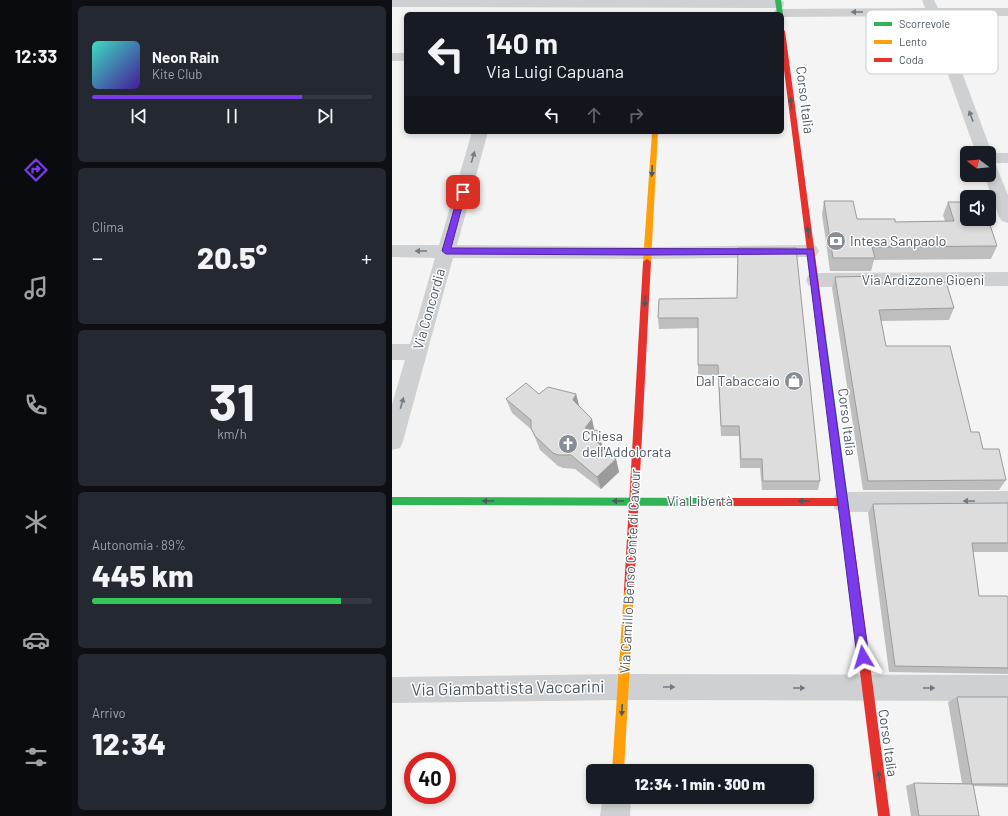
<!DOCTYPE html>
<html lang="it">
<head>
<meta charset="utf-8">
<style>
	:root { --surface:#171b24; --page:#242831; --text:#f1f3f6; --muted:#9ea1a6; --line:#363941; --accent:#7c3aed }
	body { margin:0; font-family:Barlow,sans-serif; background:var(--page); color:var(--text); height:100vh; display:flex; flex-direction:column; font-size:15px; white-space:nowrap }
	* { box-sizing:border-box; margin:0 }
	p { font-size:13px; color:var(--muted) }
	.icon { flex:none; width:22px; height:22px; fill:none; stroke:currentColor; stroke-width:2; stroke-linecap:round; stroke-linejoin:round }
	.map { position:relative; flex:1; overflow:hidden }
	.side { display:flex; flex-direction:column; gap:6px; padding:6px; background:#0d0f14; width:320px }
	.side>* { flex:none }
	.guide { position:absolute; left:12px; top:12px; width:380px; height:122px; border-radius:6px; box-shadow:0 2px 6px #0003; background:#171b24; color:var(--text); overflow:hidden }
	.needle { width:26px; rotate:286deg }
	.controls { position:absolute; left:568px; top:146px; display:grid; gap:8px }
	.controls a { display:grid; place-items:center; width:36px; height:36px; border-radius:6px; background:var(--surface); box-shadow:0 2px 6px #0003; font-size:20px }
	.speed { position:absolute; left:12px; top:752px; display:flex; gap:8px; font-size:20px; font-weight:700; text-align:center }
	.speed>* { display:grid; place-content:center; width:52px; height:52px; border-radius:50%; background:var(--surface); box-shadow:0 2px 6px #0003; line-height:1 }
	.speed .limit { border:6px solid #d22; background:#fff; color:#111 }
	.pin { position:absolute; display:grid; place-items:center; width:34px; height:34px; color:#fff; margin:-17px; border-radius:8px; box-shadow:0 2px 6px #0006 }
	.me { position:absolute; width:44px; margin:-22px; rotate:353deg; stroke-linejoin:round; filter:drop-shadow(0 0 3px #0008) }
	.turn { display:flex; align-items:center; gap:14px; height:84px; padding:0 16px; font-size:18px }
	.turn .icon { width:52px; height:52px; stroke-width:2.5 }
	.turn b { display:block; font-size:28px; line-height:34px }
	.lanes { display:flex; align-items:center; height:38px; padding:0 16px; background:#0003; justify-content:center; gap:20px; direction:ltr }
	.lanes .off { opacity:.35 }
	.big { font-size:30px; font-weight:800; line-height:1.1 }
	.side .tile { flex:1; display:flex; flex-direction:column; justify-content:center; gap:6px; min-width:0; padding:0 14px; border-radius:6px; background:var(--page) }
	.side .dial { align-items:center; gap:0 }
	.dial b { font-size:52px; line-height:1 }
	.song { display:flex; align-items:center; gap:12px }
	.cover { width:48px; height:48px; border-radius:6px; background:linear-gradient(135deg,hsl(170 70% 55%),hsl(260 70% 35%)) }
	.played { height:4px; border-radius:2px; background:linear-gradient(90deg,var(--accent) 75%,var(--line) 75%) }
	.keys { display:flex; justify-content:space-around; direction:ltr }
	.heat { display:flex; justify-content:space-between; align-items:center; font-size:22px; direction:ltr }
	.charge { height:6px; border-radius:3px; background:linear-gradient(90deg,#34c759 89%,var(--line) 0) }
	.trip { position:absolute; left:194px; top:764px; width:228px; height:40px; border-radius:6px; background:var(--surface); box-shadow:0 2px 6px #0003; font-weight:800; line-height:40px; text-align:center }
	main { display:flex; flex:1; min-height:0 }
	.tab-bar { display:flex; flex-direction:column; width:72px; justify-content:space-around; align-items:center; background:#090b0e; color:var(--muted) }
	.tab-bar .icon { width:28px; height:28px }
	.tab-bar .active { color:var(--accent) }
	.tab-bar b { font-size:18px; color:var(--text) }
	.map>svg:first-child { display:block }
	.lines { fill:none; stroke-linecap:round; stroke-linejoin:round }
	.street { fill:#ced0d2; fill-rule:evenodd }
	.fast { fill:#30b455; fill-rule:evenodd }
	.slow { fill:#ff9f0a; fill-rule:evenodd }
	.jam { fill:#e5322d; fill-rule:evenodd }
	.wall { fill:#bebebf }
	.shaded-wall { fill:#9b9b9b }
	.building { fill:#ddddde; stroke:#9b9b9b }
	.oneway { fill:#727b83 }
	.oneway2 { fill:#495b60 }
	.route { fill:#7c3aed; stroke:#51269a }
	.labels { text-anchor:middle; stroke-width:3; stroke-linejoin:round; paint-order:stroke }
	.street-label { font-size:14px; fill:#4a5661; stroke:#fff }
	.poi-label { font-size:14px; fill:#4a5661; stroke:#fff; text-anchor:start }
	.near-street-label { font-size:17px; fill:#4a5661; stroke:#fff }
	.key { fill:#fff; stroke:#c9ccd0; stroke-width:1 }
	.key-label { font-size:11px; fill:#4a5661 }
</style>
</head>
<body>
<main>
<nav class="tab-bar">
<b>12:33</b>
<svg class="icon active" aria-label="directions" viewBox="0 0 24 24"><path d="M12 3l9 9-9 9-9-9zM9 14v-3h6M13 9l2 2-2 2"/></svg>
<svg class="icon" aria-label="music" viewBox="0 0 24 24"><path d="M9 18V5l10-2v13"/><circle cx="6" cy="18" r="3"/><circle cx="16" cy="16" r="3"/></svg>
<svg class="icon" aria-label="phone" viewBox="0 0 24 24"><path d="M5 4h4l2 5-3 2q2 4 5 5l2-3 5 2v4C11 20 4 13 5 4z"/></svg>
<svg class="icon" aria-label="climate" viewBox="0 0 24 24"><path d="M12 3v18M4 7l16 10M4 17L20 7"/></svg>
<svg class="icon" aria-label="car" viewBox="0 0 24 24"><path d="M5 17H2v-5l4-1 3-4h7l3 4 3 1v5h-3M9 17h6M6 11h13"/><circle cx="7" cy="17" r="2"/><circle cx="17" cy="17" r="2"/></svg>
<svg class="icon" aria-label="filters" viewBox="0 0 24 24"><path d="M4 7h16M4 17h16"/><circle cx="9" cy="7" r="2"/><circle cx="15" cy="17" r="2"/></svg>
</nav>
<section class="side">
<div class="tile">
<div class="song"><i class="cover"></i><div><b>Neon Rain</b><p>Kite Club</p></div></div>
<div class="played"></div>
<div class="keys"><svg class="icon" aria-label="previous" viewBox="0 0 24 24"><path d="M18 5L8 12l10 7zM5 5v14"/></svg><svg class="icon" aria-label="pause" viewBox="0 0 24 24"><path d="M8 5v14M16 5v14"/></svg><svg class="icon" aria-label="next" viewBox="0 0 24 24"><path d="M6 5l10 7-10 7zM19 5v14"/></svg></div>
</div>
<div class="tile"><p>Clima</p>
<div class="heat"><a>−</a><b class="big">20.5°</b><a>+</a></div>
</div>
<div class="tile dial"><b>31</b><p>km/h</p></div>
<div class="tile"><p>Autonomia · 89%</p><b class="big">445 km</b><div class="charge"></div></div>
<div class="tile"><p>Arrivo</p><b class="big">12:34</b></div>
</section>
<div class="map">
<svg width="616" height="816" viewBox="0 0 616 816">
	<rect width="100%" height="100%" fill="#f4f4f4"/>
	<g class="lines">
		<path class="street" d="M0 0H386L391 1 392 4 391 7 386 8 0 7Z
			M530 0H542L546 8H616V16H549L600 153H616V163H603L616 195V223L610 221 607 217 592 175H597V153H584L535 16 390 17V14L381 13 383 10 388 9 533 8Z
			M0 53H14V61H0Z
			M80 132H96L65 245 256 247 418 245 424 246 427 251 424 256 418 257 256 259 61 258 11 441 8 448 0 450V404L13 360H0V344H18L43 258 0 257V245H47Z
			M616 272V286L423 287 416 285 414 280 416 275 423 273Z
			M616 491V511L451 512 443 509 440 502 443 495 451 492Z
			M231 674 616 675V701L231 700 0 703V677Z
			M211 797H239L238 816H208Z"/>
		<path class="fast" d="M383 0H389L391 14 390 15V14H385Z
			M430 334 434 337 460 528 459 531 455 533 451 531 450 528 426 337Z
			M0 497 327 498 330 499 332 502 330 505 327 506 0 505Z"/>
		<path class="slow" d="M260 132H266L259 262 255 265 251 262Z
			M237 585 241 586 242 590 232 771H220L232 590 233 586Z"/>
		<path class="jam" d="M390 29 393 31 434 337 430 340 426 337 390 54Z
			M255 259 259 262 242 590 241 594 237 595 233 594 232 590 251 262Z
			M327 498H451L454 499 456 502 454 505 451 506H327L324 505 322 502 324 499Z
			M455 523 459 525 460 528 498 816H486L450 528 451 525Z"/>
	</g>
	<path class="wall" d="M432 201 465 219 503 222 553 221 551 215 556 202 605 246 599 259 482 260 479 271H438L430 214Z
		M346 248 428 481 426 490H370L368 468H348L347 436H329L326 375H306V328L267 329 266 318 345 298Z
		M443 277 488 283 562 308 557 320 489 321 494 346 579 432 614 480 607 490H471L440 288Z
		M184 394 187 406 202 430 210 445V447L224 459 227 472 209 489 183 469 171 468 166 466 148 450 140 430 120 413 114 399Z
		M616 503V552H581L587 596 616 598V674L497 672 476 513 481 504Z
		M565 697H616V787L581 786 587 816H519L514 786 522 783H570L556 702Z"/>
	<path class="shaded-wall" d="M184 394 188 409 181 400Z
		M200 419 203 433 193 428Z
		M207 431 210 445 208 456 205 442Z
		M224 459 227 472 209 489 205 477Z"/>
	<path class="building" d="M432 201H461L465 219H503V222L562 221 556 202H575V219H596L605 246 480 247 483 258H441Z
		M346 248H404L428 481H371L370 459H349L347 426H329L326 365H306V318H266L267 299 345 298Z
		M486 276 488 283 554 282 562 308 487 310 494 346H558L579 432H587L591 449H607L614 480 476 481 443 277Z
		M134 383 147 394 156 387 184 394 181 400 200 419 193 428 207 431 205 442 224 459 205 477 179 455H166L161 453 143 436 139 428V420L114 399Z
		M616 503V543H580L587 596H615L616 598V668L503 666 481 504Z
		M565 697H616V784H580Z
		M522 783 581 784 587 816H527Z"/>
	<defs><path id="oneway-solid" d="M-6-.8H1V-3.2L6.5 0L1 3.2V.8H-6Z"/></defs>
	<g class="oneway">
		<use href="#oneway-solid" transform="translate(465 12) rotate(180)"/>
		<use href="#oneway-solid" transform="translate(579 116) rotate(-110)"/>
		<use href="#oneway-solid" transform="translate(81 157) rotate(-74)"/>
		<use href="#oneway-solid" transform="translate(29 251) rotate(180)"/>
		<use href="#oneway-solid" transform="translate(10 403) rotate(-74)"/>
		<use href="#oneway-solid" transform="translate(577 501) rotate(180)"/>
		<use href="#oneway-solid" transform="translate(277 687)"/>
		<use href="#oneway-solid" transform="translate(407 688)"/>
		<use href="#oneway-solid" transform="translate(537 688)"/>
	</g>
	<g class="oneway2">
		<use href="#oneway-solid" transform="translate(399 103) rotate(-97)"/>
		<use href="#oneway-solid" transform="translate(260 171) rotate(93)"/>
		<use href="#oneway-solid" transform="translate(416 232) rotate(-97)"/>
		<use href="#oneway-solid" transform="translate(253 301) rotate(93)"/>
		<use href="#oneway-solid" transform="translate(96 501) rotate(-180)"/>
		<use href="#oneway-solid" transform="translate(226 501) rotate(-180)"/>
		<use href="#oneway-solid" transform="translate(412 501) rotate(-180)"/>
		<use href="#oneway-solid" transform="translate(230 710) rotate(93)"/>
		<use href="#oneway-solid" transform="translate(487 777) rotate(-98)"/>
	</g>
	<path class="route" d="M71 189 74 192 59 248 421 249 477 657 475 661 471 663 467 661 465 657 415 254 256 255 54 254 50 251 67 192Z"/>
	<defs>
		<symbol id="bank-disc" viewBox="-11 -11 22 22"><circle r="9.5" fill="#868d94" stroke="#fff"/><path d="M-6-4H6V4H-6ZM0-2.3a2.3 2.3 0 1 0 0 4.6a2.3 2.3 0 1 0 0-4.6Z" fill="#fff"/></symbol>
		<symbol id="shop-disc" viewBox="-11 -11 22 22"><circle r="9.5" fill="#868d94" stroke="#fff"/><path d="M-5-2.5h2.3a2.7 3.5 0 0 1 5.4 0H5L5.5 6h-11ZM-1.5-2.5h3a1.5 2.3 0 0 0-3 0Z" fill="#fff"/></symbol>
		<symbol id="church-disc" viewBox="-11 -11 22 22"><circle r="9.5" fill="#868d94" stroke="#fff"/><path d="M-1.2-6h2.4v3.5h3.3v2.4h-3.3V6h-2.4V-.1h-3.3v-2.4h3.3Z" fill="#fff"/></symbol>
	</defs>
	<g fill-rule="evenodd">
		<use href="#bank-disc" x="433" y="230" width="22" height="22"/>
		<use href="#shop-disc" x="391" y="370" width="22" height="22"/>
		<use href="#church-disc" x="165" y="433" width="22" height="22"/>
	</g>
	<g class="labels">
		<g class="street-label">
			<text transform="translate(413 100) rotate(83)" y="5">Corso Italia</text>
			<text x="531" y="285">Via Ardizzone Gioeni</text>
			<text transform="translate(37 309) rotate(-74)" y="5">Via Concordia</text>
			<text transform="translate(455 422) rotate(83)" y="5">Corso Italia</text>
			<text x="308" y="506">Via Libertà</text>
			<text transform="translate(238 571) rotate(-87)" y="5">Via Camillo Benso Conte di Cavour</text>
			<text transform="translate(496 743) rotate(82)" y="5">Corso Italia</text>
		</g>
		<g class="poi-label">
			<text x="458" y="246">Intesa Sanpaolo</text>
			<text x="388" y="386" text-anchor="end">Dal Tabaccaio</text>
			<text x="190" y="441">Chiesa<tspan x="190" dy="16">dell'Addolorata</tspan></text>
		</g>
		<g class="near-street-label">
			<text transform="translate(116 688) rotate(-1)" y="6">Via Giambattista Vaccarini</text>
		</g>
	</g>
	<rect x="474" y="10" width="132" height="64" rx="6" class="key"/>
	<rect x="482" y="22" width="18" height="4" fill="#30b455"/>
	<rect x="482" y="40" width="18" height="4" fill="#ff9f0a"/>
	<rect x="482" y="58" width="18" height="4" fill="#e5322d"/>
	<g class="key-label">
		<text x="507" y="28">Scorrevole</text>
		<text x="507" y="46">Lento</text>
		<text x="507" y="64">Coda</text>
	</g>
</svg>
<div class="controls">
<a><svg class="needle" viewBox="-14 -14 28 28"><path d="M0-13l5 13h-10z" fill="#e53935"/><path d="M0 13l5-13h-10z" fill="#9ea1a6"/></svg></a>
<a><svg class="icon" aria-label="sound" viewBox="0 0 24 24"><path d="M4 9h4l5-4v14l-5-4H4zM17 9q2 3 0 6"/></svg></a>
</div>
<div class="speed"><div class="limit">40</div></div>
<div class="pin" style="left:71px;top:192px;background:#d93025"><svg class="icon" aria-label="arrive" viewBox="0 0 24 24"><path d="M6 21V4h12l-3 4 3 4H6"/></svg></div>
<svg class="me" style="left:471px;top:657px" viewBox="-20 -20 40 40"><path d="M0-17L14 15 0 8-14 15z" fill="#7c3aed" stroke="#fff" stroke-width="4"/></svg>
<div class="trip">12:34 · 1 min · 300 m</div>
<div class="guide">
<div class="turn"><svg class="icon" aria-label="left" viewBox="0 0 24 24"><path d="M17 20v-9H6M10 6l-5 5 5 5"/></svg><div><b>140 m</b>Via Luigi Capuana</div></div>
<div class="lanes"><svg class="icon" aria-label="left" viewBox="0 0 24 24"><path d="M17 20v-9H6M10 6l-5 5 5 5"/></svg><svg class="icon off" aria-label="ahead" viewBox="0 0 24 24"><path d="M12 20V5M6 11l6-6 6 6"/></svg><svg class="icon off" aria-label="right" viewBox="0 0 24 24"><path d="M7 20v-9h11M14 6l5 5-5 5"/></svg></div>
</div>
</div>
</main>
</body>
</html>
